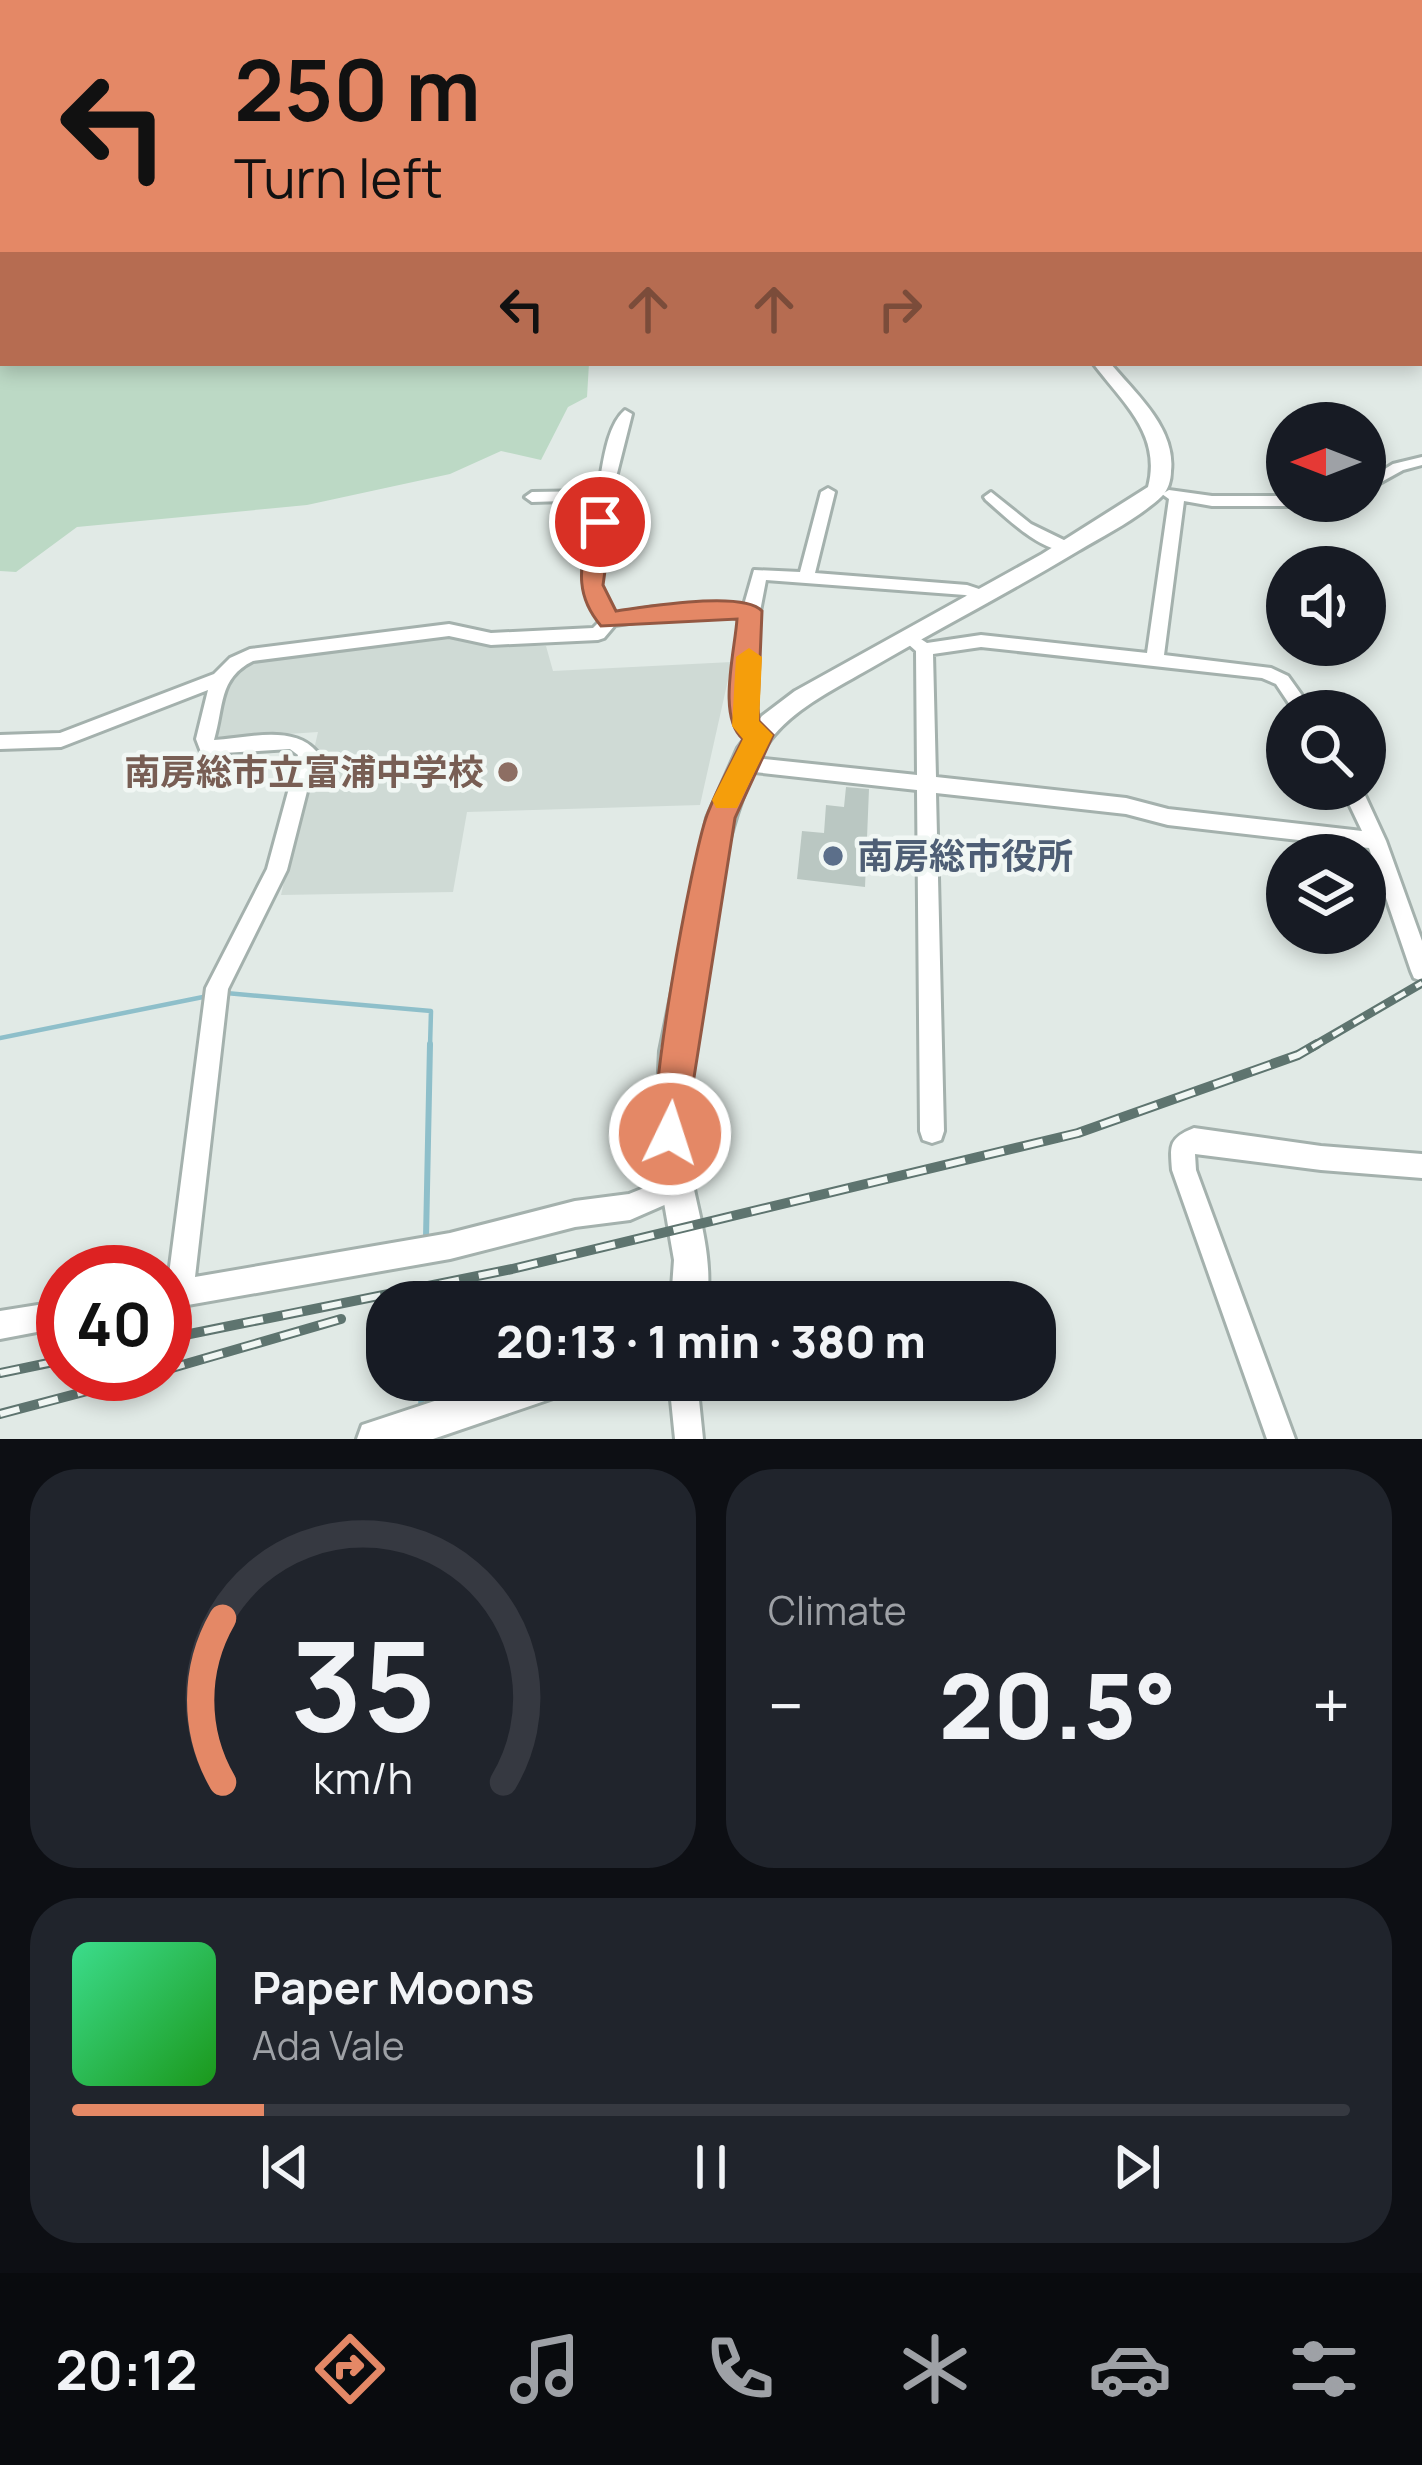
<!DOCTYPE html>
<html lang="en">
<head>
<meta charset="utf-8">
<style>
	:root { --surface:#171b24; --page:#20242c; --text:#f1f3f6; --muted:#9ea1a6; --line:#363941; --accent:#e48866 }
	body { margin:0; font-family:Manrope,"Noto Sans JP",sans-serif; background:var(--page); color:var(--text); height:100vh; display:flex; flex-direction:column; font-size:45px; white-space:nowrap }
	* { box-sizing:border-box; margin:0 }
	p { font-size:39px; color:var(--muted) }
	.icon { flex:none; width:66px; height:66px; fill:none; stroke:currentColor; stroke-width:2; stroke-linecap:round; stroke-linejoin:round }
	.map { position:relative; height:1439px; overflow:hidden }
	.details { display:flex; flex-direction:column; gap:30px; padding:30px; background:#0d0f14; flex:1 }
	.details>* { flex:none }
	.top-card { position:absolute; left:0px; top:0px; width:1422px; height:366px; box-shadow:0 6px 18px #0003; background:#e48866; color:#111; overflow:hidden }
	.needle { width:78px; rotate:270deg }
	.controls { position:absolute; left:1266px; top:402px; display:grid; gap:24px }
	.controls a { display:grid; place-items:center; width:120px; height:120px; border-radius:50%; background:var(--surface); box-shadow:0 6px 18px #0003; font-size:60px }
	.speed { position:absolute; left:36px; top:1245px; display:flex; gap:24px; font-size:60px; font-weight:700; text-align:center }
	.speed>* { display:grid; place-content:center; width:156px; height:156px; border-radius:50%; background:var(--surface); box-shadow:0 6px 18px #0003; line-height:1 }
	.speed .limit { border:18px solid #d22; background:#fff; color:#111 }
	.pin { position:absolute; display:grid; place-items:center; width:102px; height:102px; color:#fff; margin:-51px; border:6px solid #fff; border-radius:50%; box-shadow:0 3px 12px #0007 }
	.me { position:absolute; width:132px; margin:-66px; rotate:4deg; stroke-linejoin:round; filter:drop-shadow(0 0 9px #0008) }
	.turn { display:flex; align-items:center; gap:42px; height:252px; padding:0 36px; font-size:54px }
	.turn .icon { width:156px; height:156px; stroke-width:2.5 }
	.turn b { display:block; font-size:84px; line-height:102px }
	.lanes { display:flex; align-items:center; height:114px; padding:0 36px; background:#0003; justify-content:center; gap:60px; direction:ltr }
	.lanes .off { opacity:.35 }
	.big { font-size:90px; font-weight:800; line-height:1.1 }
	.details .tile { flex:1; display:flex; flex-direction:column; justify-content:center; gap:18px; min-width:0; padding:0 42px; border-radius:48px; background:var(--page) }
	.details .dial { align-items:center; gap:0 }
	.dial svg { height:312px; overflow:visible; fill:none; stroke:var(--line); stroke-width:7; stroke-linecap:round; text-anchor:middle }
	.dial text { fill:var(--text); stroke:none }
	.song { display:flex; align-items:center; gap:36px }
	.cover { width:144px; height:144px; border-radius:18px; background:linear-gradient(135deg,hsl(150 70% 55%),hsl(120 70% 35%)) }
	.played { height:12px; border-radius:6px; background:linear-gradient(90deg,var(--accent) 15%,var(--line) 15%) }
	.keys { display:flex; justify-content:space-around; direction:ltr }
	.heat { display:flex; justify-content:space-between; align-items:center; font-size:66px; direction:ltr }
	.details .tiles { flex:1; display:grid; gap:30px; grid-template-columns:1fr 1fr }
	.tile:last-child { grid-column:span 2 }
	.trip { position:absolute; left:366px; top:1281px; width:690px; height:120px; border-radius:48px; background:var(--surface); box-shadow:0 6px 18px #0003; font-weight:800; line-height:120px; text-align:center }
	.tabs { display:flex; height:192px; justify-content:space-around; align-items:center; background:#090b0e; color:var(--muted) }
	.tabs .icon { width:84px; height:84px }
	.tabs .selected { color:var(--accent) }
	.tabs b { font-size:54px; color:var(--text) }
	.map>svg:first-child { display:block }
	.built { fill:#cfdad5 }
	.green { fill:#bcd9c5 }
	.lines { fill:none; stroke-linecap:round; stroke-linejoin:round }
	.stream-far2 { stroke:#8ebfca; stroke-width:3 }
	.stream-far1 { stroke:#8ebfca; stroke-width:4.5 }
	.stream { stroke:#8ebfca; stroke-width:6 }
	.river { fill:#8ebfca; fill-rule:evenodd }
	.building { fill:#bac7c2 }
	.minor-casing { stroke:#a4b1ad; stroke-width:6 }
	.tertiary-casing { stroke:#a4b1ad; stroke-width:6 }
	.secondary-casing { stroke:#a1b5ae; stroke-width:6 }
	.trunk-casing { stroke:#bdc4c2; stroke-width:6 }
	.motorway-casing { stroke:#bdc4c2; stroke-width:6 }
	.minor { fill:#fff; fill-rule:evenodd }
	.tertiary { fill:#fff; fill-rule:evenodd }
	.secondary { fill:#fff; fill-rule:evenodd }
	.trunk { fill:#4e7e75; fill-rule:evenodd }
	.motorway { fill:#32625a; fill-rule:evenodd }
	.rail-far1-casing { stroke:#5e746f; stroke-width:9 }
	.rail-casing { stroke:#5e746f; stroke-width:10 }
	.rail-far1 { stroke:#f1f7f4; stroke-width:4.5; stroke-dasharray:12; stroke-linecap:butt }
	.rail { stroke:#f1f7f4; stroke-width:6; stroke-dasharray:20; stroke-linecap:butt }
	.route { fill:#e48866; stroke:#945842; stroke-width:3 }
	.slow { fill:#f59e0b }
	.education-dot { fill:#8d6e63; stroke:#f1f7f4; stroke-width:4.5 }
	.service-dot { fill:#5c6f8a; stroke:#f1f7f4; stroke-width:4.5 }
	.labels { text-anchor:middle; stroke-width:9; stroke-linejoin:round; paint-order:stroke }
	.education-label { font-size:36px; font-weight:bold; fill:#785e54; stroke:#f1f7f4; text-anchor:end }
	.service-label { font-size:36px; font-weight:bold; fill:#4e5e75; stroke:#f1f7f4; text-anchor:start }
</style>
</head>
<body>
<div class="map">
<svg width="1422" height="1439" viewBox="0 0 1422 1439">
	<rect width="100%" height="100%" fill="#e1eae6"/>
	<path class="built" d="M447 633 486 644 546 646 553 671 732 662 700 805 467 812 453 892 281 895 318 732 214 739 231 667Z"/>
	<path class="green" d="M0 24 3 363H589L587 397 568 407 541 460 501 451 450 474 307 505 77 527 16 572 0 571Z"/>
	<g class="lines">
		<path class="stream-far2" d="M435 0H464
			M692 0 705 3
			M672 3 682 0"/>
		<path class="stream-far1" d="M226 993 431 1011 430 1047
			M0 1038 203 997"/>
		<path class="stream" d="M426 1238 430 1044
			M421 1410 422 1380"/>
		<path class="river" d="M1162 0H1172L1174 3H1162Z
			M1419 102H1422V110H1419Z"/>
	</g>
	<path class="building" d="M846 787 869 789 865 887 797 879 802 831 824 833 826 805 844 807Z"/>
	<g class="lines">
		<defs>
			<path id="minor" d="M42 0H50L52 3H44Z
				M190 0 188 3 131 1 132 0Z
				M1422 122V129L1419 130V123Z
				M1419 149 1422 150V157L1419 156Z
				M1419 288H1422V294H1419Z
				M625 410 632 414 610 501 599 575 600 593 614 614 655 607 744 605 754 570 800 572 821 492 828 488 835 492 815 573 967 585 991 593 993 597 985 602 965 595 766 580 757 627 753 710 754 723 768 735 765 740 759 742 739 731 736 726V670L742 617 655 619 615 625 604 638 598 640 491 645 449 636 253 661C218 678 224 707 214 740 247 738 294 724 317 752L287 870 228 989 195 1277 450 1233 575 1201 629 1194 676 1175 685 1178 688 1187 685 1196 630 1220 575 1227 450 1259 165 1309V1283L168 1282 206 988 267 869 298 755 290 749 208 754 201 752 196 739 208 690 61 747 0 749V735L60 733 214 674 230 658 250 649 449 624 491 633 593 628 601 620C571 582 587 544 596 500L532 502 525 497 532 492 598 491C603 466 606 426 625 410Z
				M1422 457V465L1403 470 1365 491V481L1393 464Z
				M1169 490 1212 496H1287V501H1303L1296 506H1212L1184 501 1164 655 1271 668 1288 676 1313 711H1294L1276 684 1262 678 981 647 933 654 936 777 1126 798 1168 809 1362 831 1342 789H1362L1386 841 1422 941V981L1414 978 1411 971 1369 848 1168 825 1126 814 936 793 944 1131 941 1140 932 1143 923 1140 920 1131 917 790 745 771 738 769 736 764 738 759 745 757 917 775 916 651 899 636 907 630 927 643 981 635 1147 653 1169 499 1162 494Z
				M991 492 1031 524 1072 544 1075 548 1072 552C1041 552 1009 520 986 500L984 497Z
				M1194 1128 1321 1146 1422 1154V1178L1321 1170 1195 1154 1196 1170 1295 1439H1267L1172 1170C1170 1145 1169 1138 1194 1128Z
				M63 1301V1327L0 1339V1311Z
				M669 1380H697L703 1439H675Z"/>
			<path id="tertiary" d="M0 0H7L2 3Z
				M733 0H744L746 3H735Z
				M1419 203H1422V211H1419Z
				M1093 363H1110C1135 393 1176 428 1171 471 1171 480 1168 490 1162 496 1139 518 1105 535 1078 551 1010 592 940 628 871 668 838 687 800 705 774 735 722 794 679 1068 687 1149 693 1202 714 1248 707 1302H671L674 1260 655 1151 660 1051 707 818 738 748 762 716 795 691 1042 554 1148 487C1162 434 1122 402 1093 363Z
				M498 1380H574L568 1393 433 1439H357L362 1425Z"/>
			<path id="secondary" d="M1353 0H1422V4L1357 3Z"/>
			<path id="trunk" d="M1422 7V15L1419 16V8Z
				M1419 193 1422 194V206L1419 205Z"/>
			<path id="motorway" d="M918 0H943L946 3H921Z"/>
		</defs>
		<use href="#minor" class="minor-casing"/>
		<use href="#tertiary" class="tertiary-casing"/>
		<use href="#secondary" class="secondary-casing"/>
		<use href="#trunk" class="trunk-casing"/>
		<use href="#motorway" class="motorway-casing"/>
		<use href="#minor" class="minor"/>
		<use href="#tertiary" class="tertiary"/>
		<use href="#secondary" class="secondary"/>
		<use href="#trunk" class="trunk"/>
		<use href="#motorway" class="motorway"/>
		<defs>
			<path id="rail-far1" d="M1312 1047 1422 983"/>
			<path id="rail" d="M165 1339 512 1269 1078 1133 1298 1055 1317 1044
				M165 1370 341 1319
				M0 1373 63 1360
				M0 1414 152 1374"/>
		</defs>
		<use href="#rail-far1" class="rail-far1-casing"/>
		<use href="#rail" class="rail-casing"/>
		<use href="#rail-far1" class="rail-far1"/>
		<use href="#rail" class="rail"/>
	</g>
	<path class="route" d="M600 515 612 522 603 585 616 611C646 607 743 590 762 611L758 708 759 721 773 735 735 818 683 1147 670 1152 657 1147C644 1116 692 855 707 815 717 789 731 764 743 739 717 717 735 651 737 619L601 626C572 592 582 564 589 522Z"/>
	<path class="slow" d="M749 648 762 657 759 721 773 735 737 808H716L712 800 743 739 732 726 736 657Z"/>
	<circle class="education-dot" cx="508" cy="772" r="12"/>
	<circle class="service-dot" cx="833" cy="856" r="12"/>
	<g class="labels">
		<g class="education-label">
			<text x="484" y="785">南房総市立富浦中学校</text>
		</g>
		<g class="service-label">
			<text x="857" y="869">南房総市役所</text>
		</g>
	</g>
</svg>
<div class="controls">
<a><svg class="needle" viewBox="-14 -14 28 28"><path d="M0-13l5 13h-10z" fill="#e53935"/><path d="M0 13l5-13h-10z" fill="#9ea1a6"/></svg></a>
<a><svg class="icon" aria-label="sound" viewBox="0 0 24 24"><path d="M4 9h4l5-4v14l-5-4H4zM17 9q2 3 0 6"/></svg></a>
<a><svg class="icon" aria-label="search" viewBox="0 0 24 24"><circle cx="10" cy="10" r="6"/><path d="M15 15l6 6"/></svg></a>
<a><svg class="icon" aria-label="layers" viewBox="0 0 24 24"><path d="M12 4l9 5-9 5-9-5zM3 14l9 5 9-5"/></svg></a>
</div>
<div class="speed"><div class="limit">40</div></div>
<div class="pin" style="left:600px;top:522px;background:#d93025"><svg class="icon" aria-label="arrive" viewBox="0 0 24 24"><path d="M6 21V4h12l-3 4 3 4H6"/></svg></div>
<svg class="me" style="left:670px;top:1134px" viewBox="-20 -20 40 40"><circle r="17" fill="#e48866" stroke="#fff" stroke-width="3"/><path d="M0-11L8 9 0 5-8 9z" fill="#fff"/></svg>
<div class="trip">20:13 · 1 min · 380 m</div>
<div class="top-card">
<div class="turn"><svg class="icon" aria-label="left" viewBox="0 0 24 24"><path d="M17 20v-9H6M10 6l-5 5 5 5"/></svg><div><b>250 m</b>Turn left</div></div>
<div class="lanes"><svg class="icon" aria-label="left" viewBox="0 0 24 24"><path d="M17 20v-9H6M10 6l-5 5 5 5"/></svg><svg class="icon off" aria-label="ahead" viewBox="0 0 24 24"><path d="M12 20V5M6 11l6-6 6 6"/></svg><svg class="icon off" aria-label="ahead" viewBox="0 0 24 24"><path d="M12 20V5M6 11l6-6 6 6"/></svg><svg class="icon off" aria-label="right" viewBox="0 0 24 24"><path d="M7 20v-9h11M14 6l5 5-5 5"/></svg></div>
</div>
</div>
<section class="details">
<div class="tiles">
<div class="tile dial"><svg viewBox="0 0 100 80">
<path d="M14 69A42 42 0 1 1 86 69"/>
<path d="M14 69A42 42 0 0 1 14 27" stroke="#e48866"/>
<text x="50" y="56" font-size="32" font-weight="700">35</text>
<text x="50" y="72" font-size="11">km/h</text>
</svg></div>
<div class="tile"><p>Climate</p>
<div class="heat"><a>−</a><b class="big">20.5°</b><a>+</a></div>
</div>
<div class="tile">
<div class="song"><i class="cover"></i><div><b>Paper Moons</b><p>Ada Vale</p></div></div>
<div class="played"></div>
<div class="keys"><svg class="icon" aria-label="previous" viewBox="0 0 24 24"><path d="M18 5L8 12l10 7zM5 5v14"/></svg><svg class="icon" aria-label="pause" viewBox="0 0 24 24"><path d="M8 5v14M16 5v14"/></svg><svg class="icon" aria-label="next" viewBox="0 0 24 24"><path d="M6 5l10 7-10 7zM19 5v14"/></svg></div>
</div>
</div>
</section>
<nav class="tabs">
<b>20:12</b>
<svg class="icon selected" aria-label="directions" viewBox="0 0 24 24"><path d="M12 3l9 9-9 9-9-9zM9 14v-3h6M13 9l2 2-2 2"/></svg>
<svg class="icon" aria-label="music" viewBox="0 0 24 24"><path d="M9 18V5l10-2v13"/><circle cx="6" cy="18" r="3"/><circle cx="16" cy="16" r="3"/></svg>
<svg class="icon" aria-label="phone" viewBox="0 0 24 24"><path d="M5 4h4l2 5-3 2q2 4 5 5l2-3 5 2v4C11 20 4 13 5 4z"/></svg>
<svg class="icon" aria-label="climate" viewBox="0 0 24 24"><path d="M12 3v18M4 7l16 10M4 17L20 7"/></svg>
<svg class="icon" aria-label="car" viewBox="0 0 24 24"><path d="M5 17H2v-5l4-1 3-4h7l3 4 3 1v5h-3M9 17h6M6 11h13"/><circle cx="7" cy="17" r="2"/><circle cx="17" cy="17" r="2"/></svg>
<svg class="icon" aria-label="filters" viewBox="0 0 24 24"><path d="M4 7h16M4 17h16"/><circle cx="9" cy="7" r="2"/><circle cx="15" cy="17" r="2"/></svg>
</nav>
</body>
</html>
